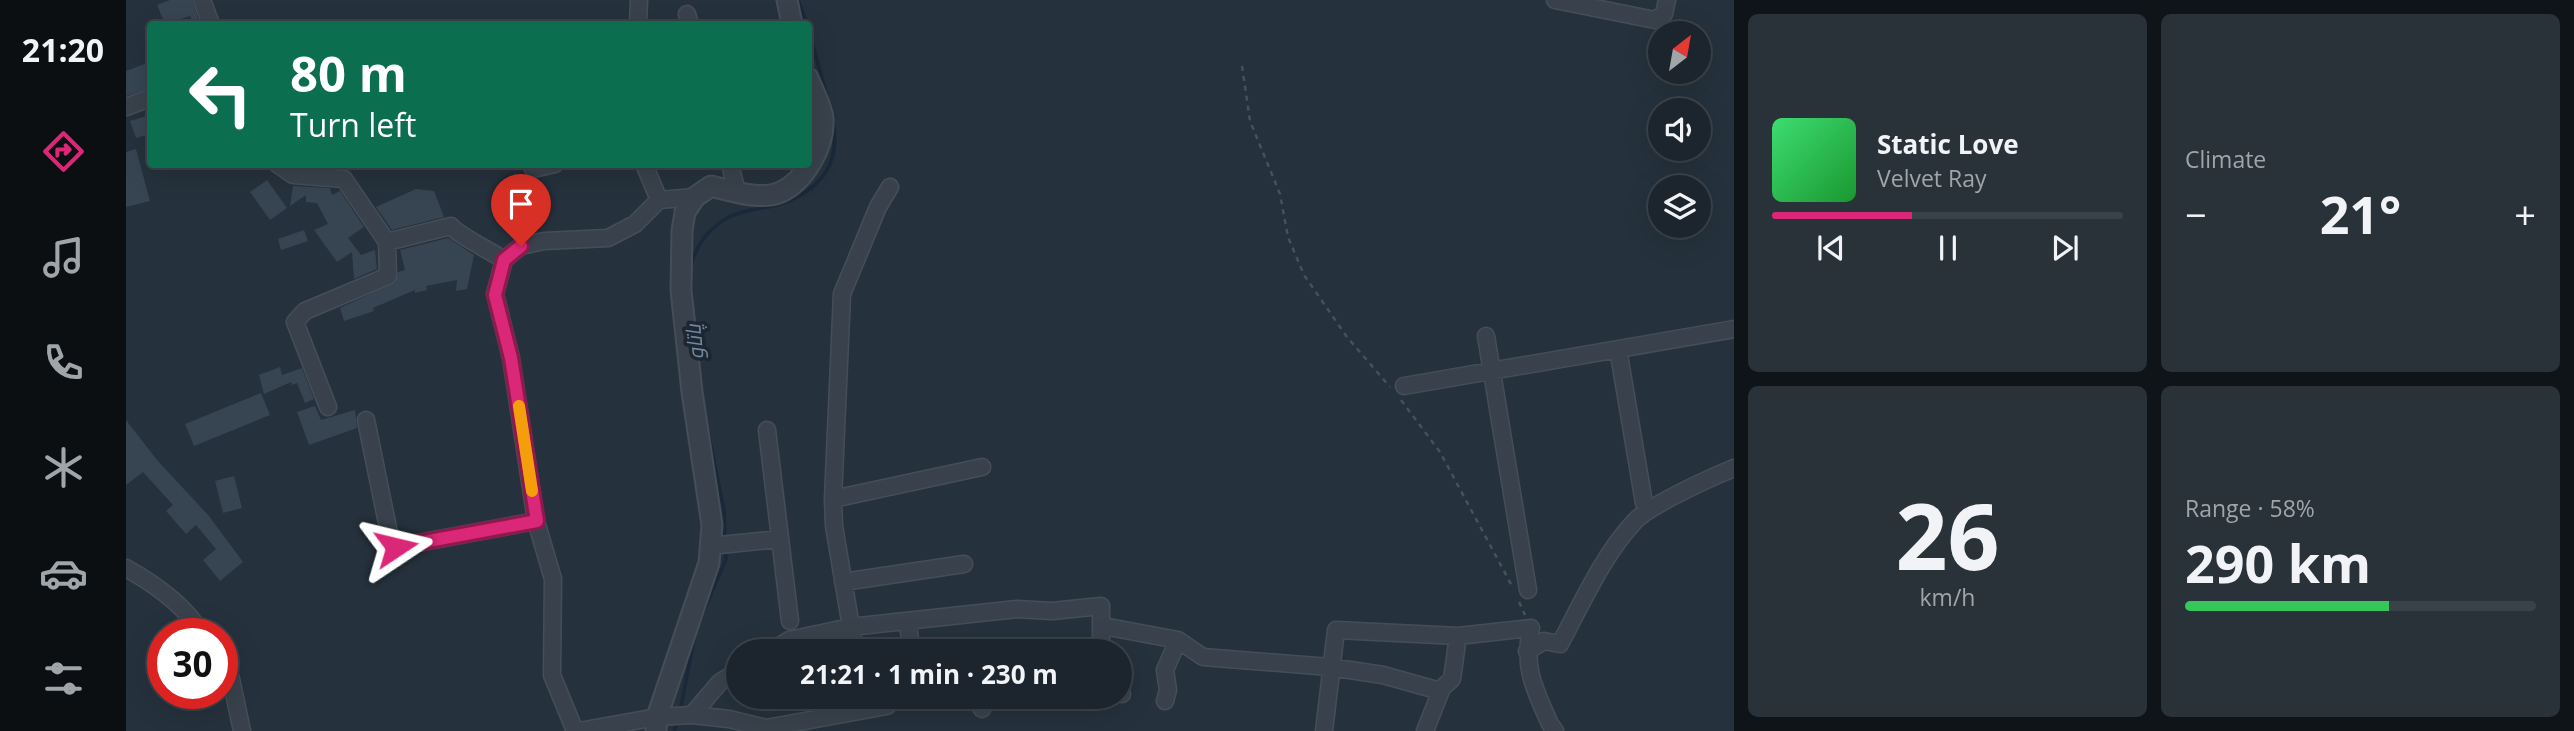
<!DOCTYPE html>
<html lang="en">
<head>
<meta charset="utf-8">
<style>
	:root { --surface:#1c252d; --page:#293139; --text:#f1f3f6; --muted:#a0a5aa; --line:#3a4249; --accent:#db2777 }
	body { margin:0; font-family:"Open Sans",Cairo,sans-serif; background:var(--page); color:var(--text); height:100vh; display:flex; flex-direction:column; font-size:26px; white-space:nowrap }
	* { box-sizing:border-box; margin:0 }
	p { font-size:23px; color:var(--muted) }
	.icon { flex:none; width:38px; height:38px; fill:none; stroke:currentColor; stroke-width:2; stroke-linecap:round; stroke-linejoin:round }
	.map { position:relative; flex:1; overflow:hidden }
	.sheet { display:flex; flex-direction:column; gap:14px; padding:14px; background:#0f1419; width:840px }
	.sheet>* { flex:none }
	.banner { position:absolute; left:21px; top:21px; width:665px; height:147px; border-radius:7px; box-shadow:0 7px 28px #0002,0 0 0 2px var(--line); background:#0b6e4f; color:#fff; overflow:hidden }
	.needle { width:46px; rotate:31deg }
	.controls { position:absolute; left:1522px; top:21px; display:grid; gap:14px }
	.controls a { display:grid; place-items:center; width:63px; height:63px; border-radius:50%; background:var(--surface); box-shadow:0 7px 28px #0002,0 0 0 2px var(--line); font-size:35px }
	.speed { position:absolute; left:21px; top:618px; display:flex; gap:14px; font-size:35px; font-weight:700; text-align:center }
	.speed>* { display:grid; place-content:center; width:91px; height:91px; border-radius:50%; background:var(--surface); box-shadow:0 7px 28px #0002,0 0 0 2px var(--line); line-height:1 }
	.speed .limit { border:10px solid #d22; background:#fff; color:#111 }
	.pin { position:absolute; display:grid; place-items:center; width:60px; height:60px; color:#fff; margin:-72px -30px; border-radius:50% 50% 50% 0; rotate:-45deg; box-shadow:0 0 7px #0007 }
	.pin .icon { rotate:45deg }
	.me { position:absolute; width:77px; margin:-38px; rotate:80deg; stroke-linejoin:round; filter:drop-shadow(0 0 5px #0008) }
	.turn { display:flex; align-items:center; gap:24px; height:147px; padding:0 28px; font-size:32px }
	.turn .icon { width:91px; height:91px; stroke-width:2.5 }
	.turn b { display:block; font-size:49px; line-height:60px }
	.big { font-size:52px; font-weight:700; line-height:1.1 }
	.sheet .card { flex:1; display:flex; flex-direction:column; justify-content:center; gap:10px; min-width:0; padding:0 24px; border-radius:10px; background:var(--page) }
	.sheet .dial { align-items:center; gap:0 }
	.dial b { font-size:91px; line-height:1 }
	.song { display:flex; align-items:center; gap:21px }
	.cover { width:84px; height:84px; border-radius:10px; background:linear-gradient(135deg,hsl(140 70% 55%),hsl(130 70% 35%)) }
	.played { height:7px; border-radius:4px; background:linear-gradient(90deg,var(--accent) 40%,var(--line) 40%) }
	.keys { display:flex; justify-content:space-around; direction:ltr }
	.heat { display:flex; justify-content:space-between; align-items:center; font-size:38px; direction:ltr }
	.charge { height:10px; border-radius:5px; background:linear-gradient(90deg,#34c759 58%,var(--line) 0) }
	.sheet .tiles { flex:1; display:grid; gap:14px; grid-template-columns:repeat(2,1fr) }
	.trip { position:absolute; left:600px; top:639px; width:406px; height:70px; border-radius:35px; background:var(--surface); box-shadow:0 7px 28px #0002,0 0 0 2px var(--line); font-weight:700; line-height:70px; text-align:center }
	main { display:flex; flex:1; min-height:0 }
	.tabs { display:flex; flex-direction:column; width:126px; justify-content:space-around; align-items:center; background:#0b0f12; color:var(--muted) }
	.tabs .icon { width:49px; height:49px }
	.tabs .on { color:var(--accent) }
	.tabs b { font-size:32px; color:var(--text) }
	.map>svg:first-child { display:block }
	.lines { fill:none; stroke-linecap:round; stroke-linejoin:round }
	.stream { stroke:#192939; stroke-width:3.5 }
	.building { fill:#374552 }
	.minor-casing { stroke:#454e58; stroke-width:19 }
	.tertiary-casing { stroke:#454e58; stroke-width:23 }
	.path { stroke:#405555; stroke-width:2.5; stroke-dasharray:5 5; stroke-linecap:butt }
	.minor { stroke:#39424c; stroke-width:16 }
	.tertiary { stroke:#39424c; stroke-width:19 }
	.route-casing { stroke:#8e194d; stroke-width:18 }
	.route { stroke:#db2777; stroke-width:12 }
	.slow { stroke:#f59e0b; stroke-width:12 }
	.labels { text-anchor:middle; stroke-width:7; stroke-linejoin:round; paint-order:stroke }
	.water-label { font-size:21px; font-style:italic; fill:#708aa5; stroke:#1e2731 }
</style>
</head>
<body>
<main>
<nav class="tabs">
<b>21:20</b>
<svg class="icon on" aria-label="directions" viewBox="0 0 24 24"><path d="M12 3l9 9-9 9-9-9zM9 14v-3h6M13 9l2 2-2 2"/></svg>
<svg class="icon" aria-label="music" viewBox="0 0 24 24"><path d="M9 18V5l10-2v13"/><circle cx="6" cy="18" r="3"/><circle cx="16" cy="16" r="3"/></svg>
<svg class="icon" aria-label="phone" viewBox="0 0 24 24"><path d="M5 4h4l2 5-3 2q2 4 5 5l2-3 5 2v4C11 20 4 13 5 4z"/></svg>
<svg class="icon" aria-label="climate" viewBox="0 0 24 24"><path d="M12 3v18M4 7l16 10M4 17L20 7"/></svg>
<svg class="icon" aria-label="car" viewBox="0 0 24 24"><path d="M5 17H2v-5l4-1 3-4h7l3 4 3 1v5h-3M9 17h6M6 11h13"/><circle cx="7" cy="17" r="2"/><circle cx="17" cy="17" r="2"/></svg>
<svg class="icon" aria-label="filters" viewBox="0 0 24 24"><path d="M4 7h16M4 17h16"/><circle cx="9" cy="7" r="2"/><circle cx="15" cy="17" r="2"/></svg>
</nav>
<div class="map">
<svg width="1608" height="731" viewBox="0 0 1608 731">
	<rect width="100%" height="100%" fill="#25313c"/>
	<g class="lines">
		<path class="stream" d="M672 0 681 24
			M682 28 702 100
			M564 268C570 245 581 230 601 218 616 209 638 209 654 204 696 190 716 162 706 118
			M565 276 566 303
			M580 422 598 510 599 538
			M575 617 600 559 599 549
			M554 712 569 634
			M548 731 552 720"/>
	</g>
	<path class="building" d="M44 0H66L74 24H68L64 16 39 24 31 5Z
		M24 62V88L0 96V71Z
		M24 115V134L10 138 4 121Z
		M10 149 24 201 0 207V152Z
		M141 180 161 208 144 220 124 192Z
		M167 186 204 188 206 195 214 191 238 227 222 238 235 255 249 250 251 269 228 279 226 252 211 262 188 230 202 224 191 203 180 202V195L164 206Z
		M290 189 308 191 318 217 266 230 250 207Z
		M178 230 182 241 155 250 152 239Z
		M322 238 348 255 341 289 330 291 331 280 300 286 301 290 289 293V290L247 308 248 311 218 321 214 308 270 282 272 272 279 270 274 250Z
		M154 367 156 375 176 368 188 399 179 403 171 383 166 385 165 382 138 394 133 375Z
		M135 393 144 415 68 446 59 424Z
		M189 406 195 420 229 410 231 428 183 445 171 412Z
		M0 420 31 460 83 516 117 562 94 581 77 560 90 549 70 525 60 534 40 511 47 505 17 472 0 485Z
		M108 476 116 508 97 513 89 481Z"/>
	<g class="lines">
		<defs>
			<path id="minor" d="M76 0 85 24
				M1429 0 1529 20 1538 14 1541 0
				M561 14 564 24
				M512 24 513 0
				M0 107 24 98
				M151 164 167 175 218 179 261 242 325 226C333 236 365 251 378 260
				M518 164 533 200
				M604 164 611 192
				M407 169 429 164
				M1360 336 1402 590
				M1492 349 1518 503
				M1278 386 1608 329
				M202 407 169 322 179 311 262 276 261 242
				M240 420 265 543 270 547 410 521
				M641 430 664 621
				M707 499 856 467
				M584 546 653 539
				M0 568C29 584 59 605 76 634
				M717 582 838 564
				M782 621 785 651
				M977 626 1052 640 1077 657 1204 667 1257 675 1314 691
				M645 651 663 640 724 627 891 609 926 611 975 606V651
				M729 651 708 526 707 499 716 294 752 207 764 187
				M1401 651 1418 641 1434 644C1456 603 1477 555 1509 521 1524 505 1586 477 1608 468
				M96 665 105 679 116 731
				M994 692 996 694
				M849 696 856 709
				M1039 701 1042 690 1039 670 1052 640
				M566 715 594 682 612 671
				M449 731 426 675 427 579 410 521 385 358 369 294 378 260 395 246 418 241 482 238 509 224 533 200 569 197
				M453 731 531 717 566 715 603 719 640 728 761 706
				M1198 731 1210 630 1332 636 1405 628C1397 668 1408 688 1424 724L1429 731
				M1299 731 1316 688 1326 679 1332 636"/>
			<path id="tertiary" d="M661 0 666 24
				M530 731 531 717 583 563 586 525 566 392 555 290 556 231 559 212 569 197 585 186C606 191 635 201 655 192 679 181 699 145 697 119 696 106 687 91 682 78"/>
		</defs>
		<use href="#minor" class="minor-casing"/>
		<use href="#tertiary" class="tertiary-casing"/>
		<path class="path" d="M1116 66 1124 121 1154 194 1162 237 1178 275 1221 337 1264 387
			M1275 400 1314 452 1386 586
			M1393 602 1399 615"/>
		<use href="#minor" class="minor"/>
		<use href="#tertiary" class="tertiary"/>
	</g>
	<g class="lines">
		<defs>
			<path id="route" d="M270 547 411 521 385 358 369 295 378 260 395 246"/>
		</defs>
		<use href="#route" class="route-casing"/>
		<use href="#route" class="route"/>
		<path class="slow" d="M393 406 406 491"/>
	</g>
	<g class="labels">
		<g class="water-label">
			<text transform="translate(569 342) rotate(-96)" y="7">پاتاو</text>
		</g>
	</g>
</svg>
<div class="controls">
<a><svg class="needle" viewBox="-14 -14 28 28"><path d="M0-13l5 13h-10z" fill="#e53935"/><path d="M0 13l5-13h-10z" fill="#a0a5aa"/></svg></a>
<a><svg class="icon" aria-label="sound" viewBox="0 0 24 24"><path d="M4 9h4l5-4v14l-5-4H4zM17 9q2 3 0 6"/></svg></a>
<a><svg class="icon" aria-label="layers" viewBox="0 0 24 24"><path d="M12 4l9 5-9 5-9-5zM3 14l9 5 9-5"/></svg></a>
</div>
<div class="speed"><div class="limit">30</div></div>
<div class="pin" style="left:395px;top:246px;background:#d93025"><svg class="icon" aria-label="arrive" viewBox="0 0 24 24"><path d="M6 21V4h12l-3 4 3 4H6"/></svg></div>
<svg class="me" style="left:270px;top:547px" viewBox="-20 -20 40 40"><path d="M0-17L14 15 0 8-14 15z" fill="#db2777" stroke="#fff" stroke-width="4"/></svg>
<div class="trip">21:21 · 1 min · 230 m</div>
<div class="banner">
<div class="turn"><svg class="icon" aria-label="left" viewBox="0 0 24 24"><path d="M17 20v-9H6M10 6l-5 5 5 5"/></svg><div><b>80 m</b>Turn left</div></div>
</div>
</div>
<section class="sheet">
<div class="tiles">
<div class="card">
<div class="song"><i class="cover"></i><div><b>Static Love</b><p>Velvet Ray</p></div></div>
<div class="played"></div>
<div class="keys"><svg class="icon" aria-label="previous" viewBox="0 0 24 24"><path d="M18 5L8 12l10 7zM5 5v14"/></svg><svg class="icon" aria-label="pause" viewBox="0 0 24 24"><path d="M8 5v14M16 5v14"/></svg><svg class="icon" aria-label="next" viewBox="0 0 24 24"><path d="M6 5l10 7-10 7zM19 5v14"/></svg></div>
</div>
<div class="card"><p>Climate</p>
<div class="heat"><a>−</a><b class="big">21°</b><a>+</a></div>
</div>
<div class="card dial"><b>26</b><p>km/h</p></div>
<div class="card"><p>Range · 58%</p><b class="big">290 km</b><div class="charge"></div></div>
</div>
</section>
</main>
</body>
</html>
